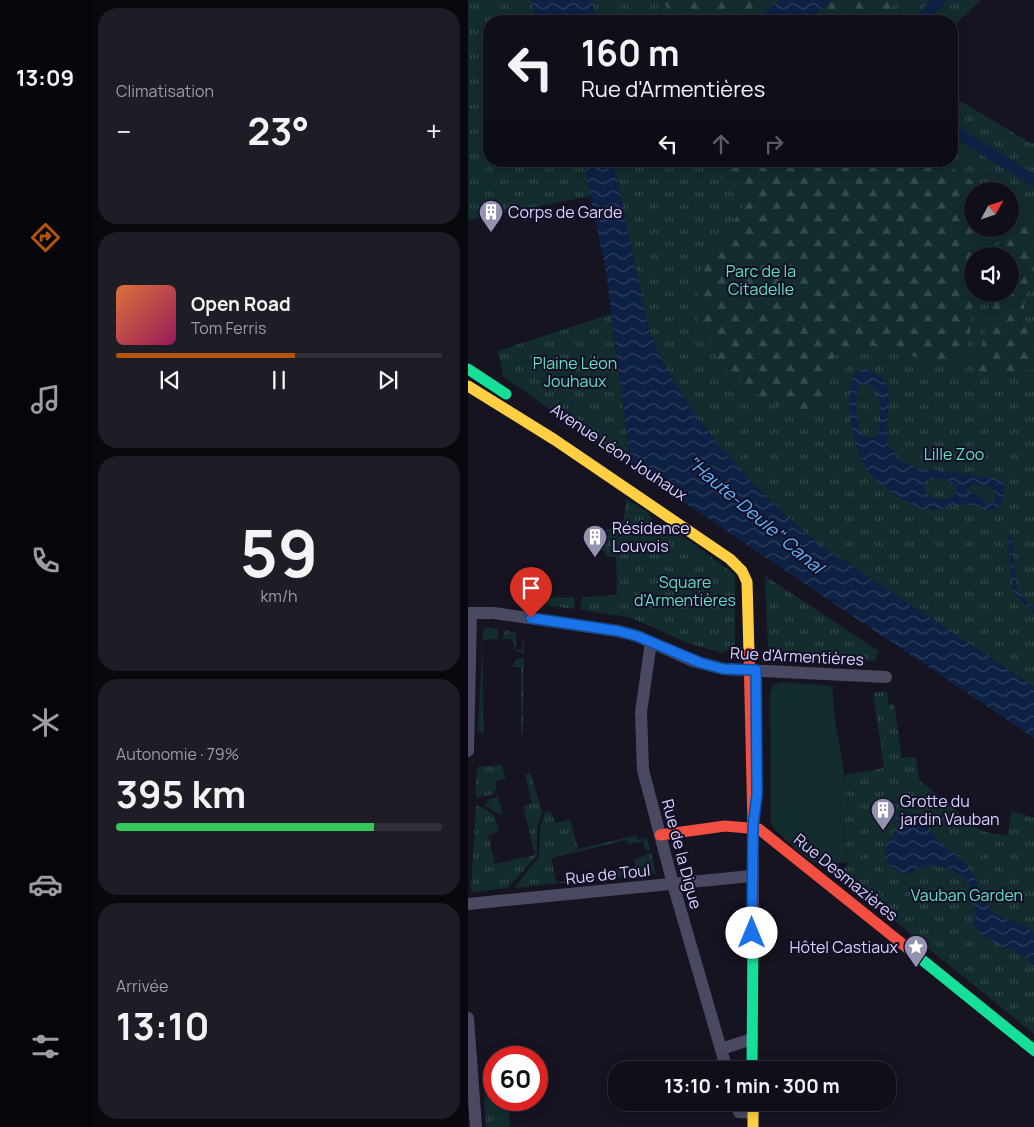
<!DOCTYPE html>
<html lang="fr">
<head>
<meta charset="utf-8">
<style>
	:root { --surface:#100f19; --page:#1e1d26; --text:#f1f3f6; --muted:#9c9ca2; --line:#302f38; --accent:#b45309 }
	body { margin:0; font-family:Manrope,sans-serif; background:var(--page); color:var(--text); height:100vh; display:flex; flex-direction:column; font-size:19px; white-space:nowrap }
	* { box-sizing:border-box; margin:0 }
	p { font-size:16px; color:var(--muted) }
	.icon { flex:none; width:28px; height:28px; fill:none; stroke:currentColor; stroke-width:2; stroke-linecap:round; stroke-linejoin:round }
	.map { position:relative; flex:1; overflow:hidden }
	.panel { display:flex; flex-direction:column; gap:8px; padding:8px; background:#09080e; width:378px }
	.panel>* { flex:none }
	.banner { position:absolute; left:15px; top:15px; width:475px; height:152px; border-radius:20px; box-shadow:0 2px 12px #0003,0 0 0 1px var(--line); background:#100f19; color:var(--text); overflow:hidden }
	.needle { width:32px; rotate:50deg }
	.controls { position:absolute; left:496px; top:182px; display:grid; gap:10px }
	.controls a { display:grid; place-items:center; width:55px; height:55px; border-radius:50%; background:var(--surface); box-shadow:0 2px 12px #0003,0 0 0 1px var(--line); font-size:25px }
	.speed { position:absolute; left:15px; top:1046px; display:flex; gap:10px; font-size:25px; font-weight:700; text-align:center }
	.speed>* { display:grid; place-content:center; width:65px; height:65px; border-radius:50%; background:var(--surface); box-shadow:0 2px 12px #0003,0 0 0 1px var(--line); line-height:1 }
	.speed .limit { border:8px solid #d22; background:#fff; color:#111 }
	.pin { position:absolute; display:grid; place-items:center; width:42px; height:42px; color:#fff; margin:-51px -21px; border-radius:50% 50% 50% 0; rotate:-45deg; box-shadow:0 0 5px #0007 }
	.pin .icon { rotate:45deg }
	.me { position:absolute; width:55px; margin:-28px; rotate:0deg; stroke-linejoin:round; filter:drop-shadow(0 0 4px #0008) }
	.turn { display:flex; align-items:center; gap:18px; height:105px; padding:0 15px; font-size:22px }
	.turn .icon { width:65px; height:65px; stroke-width:2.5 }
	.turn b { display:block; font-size:35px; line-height:42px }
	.lanes { display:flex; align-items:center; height:48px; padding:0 15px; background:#0003; justify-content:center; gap:25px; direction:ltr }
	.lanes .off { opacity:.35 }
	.big { font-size:38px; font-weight:700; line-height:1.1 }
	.panel .tile { flex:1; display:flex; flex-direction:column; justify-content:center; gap:8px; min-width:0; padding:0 18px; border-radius:20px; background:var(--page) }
	.panel .dial { align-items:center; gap:0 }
	.dial b { font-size:65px; line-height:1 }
	.song { display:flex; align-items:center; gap:15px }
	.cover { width:60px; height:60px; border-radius:8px; background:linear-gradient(135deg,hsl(20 70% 55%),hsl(330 70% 35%)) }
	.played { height:5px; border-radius:2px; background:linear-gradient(90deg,var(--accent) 55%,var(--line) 55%) }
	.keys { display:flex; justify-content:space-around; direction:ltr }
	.heat { display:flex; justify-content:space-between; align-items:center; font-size:28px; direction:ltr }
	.charge { height:8px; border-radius:4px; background:linear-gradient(90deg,#34c759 79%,var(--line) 0) }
	.trip { position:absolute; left:140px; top:1061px; width:288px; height:50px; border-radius:20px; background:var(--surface); box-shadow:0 2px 12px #0003,0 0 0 1px var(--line); font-weight:700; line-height:50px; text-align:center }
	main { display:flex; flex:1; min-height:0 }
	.dock { display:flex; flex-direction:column; width:90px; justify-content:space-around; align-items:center; background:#06060a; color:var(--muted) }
	.dock .icon { width:35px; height:35px }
	.dock .selected { color:var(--accent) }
	.dock b { font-size:22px; color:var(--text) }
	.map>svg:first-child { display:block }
	.grass { fill:url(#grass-tufts); fill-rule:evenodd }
	.forest { fill:url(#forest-firs) }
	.garden { fill:#132c2d }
	.water { fill:url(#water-waves); fill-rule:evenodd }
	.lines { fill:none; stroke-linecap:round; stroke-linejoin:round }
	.canal { stroke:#0d2144; stroke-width:11 }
	.street { stroke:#4a4962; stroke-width:12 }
	.fast { stroke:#16e098; stroke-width:11 }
	.slow { stroke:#ffcf43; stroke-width:11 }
	.jam { stroke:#f24e42; stroke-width:11 }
	.route-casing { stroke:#114b97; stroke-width:12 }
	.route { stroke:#1a73e8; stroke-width:9 }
	.labels { text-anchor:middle; stroke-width:4; stroke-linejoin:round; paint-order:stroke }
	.poi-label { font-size:16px; fill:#d9d4ff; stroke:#130f26; text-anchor:start }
	.park-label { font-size:16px; fill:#5fe0c0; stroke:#130f26 }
	.street-label { font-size:16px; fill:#d9d4ff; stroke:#130f26 }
	.water-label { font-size:18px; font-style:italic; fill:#62b6ff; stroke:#130f26 }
</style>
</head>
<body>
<main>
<nav class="dock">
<b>13:09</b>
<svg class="icon selected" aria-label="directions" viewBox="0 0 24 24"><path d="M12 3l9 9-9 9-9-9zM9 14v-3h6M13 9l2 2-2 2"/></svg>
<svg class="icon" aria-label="music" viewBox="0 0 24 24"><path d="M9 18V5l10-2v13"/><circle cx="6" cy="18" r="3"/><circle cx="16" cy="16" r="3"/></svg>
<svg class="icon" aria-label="phone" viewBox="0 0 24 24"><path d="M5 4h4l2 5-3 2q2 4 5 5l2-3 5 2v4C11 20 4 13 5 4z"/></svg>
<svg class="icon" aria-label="climate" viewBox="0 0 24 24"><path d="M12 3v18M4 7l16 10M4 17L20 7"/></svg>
<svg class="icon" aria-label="car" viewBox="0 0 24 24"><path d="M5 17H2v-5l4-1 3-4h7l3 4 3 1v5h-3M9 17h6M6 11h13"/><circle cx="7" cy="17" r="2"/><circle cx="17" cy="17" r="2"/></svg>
<svg class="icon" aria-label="filters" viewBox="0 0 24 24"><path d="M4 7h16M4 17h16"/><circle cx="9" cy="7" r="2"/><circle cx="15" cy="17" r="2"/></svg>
</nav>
<section class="panel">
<div class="tile"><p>Climatisation</p>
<div class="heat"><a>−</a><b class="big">23°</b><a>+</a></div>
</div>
<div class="tile">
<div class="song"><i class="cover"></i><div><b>Open Road</b><p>Tom Ferris</p></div></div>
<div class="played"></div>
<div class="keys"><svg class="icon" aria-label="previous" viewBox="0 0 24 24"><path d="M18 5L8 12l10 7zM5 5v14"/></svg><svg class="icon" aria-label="pause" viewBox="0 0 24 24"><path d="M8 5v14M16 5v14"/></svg><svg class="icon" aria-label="next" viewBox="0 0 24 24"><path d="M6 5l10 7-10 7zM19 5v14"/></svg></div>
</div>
<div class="tile dial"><b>59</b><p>km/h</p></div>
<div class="tile"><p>Autonomie · 79%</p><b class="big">395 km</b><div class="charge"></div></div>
<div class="tile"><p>Arrivée</p><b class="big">13:10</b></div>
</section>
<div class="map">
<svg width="567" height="1127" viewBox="0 0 567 1127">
	<defs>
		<pattern id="grass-tufts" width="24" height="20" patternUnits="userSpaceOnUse" patternTransform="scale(1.25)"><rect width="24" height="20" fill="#132c2d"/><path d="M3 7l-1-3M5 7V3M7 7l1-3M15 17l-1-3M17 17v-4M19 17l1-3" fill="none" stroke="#354a4c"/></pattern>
		<pattern id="forest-firs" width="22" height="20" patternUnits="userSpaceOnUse" patternTransform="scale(1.25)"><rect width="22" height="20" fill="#132c2d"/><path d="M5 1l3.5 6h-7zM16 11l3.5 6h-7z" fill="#354a4c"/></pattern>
		<pattern id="water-waves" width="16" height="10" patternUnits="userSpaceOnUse" patternTransform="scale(1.25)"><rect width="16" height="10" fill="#0d2144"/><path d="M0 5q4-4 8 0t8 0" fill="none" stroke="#304060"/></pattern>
	</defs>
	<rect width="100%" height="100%" fill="#161421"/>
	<path class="grass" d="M0 0H64L66 21H21V161H115L123 196 0 220Z
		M124 0H311L288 21H128Z
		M364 0H513L484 27V21H341Z
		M484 96 564 144 566 143V687L351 544C289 494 207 405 181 330L145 161H484ZM505 191H542V229H505ZM505 256H542V294H505Z
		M143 314 163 467 35 376 30 351Z
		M158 499 181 513 188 527 198 523 267 575V645L254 653 220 643 164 618 114 610 112 608 114 597 149 595 148 557H137V551H122L118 526 120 525 136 530 149 527 156 518Z
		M297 576 411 651 407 661 307 659 300 650Z
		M106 597 107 607 105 609 77 605 73 600 74 598Z
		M21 627 30 629V639L14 640 16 735 10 730 15 632 17 628Z
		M37 630 48 633V650H54L56 636V653L47 651 44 639H35Z
		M56 657 55 735H53V667H45L47 660Z
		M419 691 421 705 426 704 434 758 448 757 451 780 513 831 539 836 544 811 566 818V1034L370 875V869L379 867 376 822 381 795H377V775L416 768 405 693Z
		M33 765 38 778 27 781 29 790 25 792V794L10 798 7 795 9 767Z
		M63 773 74 813 69 827V855L40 888 5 892 3 890 8 806H12L26 815 31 831 20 835 27 864 67 855 55 806 64 803 57 774Z
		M30 796 35 816 16 805 24 800 15 802Z
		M82 811 88 823 102 819 110 849 169 835 170 840 179 837 182 850 178 851 175 841 160 844 159 840 83 858 89 883 132 873 134 879 46 888 71 857 72 830 77 812Z
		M183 853 188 873 163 876 161 868 167 866 166 859Z
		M156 867 158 876 138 878 137 872Z
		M26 1096V1100H40L42 1127H18L16 1097Z"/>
	<path class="forest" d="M194 0H311L288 21H208Z
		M364 0H431L410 21H341Z
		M238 161H472L514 187V191H505V229H508L509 254 508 256H505C505 280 507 339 494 358 488 360 482 363 475 363 448 362 383 325 365 360 359 372 358 386 356 398L331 415 285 393 255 367 230 321V284L233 262 246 253 280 199 247 173Z
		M543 204 566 218V246L556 308 557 321 566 329V370L509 373 523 294H542V256H529L534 229H542Z"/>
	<path class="garden" d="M314 682 365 686C363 723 378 758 377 795H381L376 822 378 862C370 863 359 866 351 864 340 861 308 833 303 823L302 692 305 685Z"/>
	<path class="water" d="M64 0H124L128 21H66Z
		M311 0H364L341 21H288Z
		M115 161H145L181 330C207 405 289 494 351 544L566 687V738L163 467 138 271Z
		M398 369 415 378 421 389 419 442 431 460 450 469 479 471 534 480 537 488 534 504 523 511C515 510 510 505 502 505 483 503 469 515 450 507 431 499 406 482 396 465 386 449 373 387 388 373 391 370 395 370 398 369ZM395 383 402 384C406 388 410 392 411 398 413 407 413 431 407 438L396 437C388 426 383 393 395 383ZM475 478 490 486 486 496C476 502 465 500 457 492L456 485 460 480ZM504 485 522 486 527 493V501L521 504 516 502 510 494 502 493 500 489Z
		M540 536 544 537 549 590 566 609V614L545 592Z
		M436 810 451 817 472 842 497 863 504 873 517 902 527 914 557 926 566 933V970C558 943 518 953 504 920L508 917 507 906 499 900 505 895C503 875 476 863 456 867 448 869 444 875 435 874 421 868 413 856 419 841L429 838 425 833 432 824 426 818Z"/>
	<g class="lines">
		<path class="canal" d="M450 21 472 0
			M484 130 567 181"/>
		<path class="street" d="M0 613H26L150 631 169 636 225 661 256 669 418 677
			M183 642 173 712 175 770 205 884 259 1070
			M0 751 3 613
			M0 904 283 876
			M0 1018 8 1127
			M253 1049 284 1039
			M268 1102 271 1112 285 1113"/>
		<path class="fast" d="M0 369 38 394
			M437 946 567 1051
			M284 1070 285 934"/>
		<path class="slow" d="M0 386 87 440 262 559 274 571 279 582 281 653
			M285 1102V1127"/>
		<path class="jam" d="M281 653 285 826V934
			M192 835 257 826 291 829 437 946"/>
	</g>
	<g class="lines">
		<defs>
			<path id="route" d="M63 618 150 631 169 636 233 663 256 669 288 670 289 795 285 826 284 933"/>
		</defs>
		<use href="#route" class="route-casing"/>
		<use href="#route" class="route"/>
	</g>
	<defs>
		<symbol id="building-pin" viewBox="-11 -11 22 30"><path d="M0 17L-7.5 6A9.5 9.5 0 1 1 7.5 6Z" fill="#9591b1" stroke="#130f26"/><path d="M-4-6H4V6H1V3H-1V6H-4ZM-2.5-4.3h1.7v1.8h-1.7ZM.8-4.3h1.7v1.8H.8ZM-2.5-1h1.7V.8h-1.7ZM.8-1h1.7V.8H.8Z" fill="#fff"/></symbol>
		<symbol id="sight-pin" viewBox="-11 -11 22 30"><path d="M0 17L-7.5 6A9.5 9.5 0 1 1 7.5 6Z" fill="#9591b1" stroke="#130f26"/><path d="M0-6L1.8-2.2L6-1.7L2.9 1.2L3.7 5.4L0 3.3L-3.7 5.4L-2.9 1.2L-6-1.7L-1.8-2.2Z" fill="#fff"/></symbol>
	</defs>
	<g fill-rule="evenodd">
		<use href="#building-pin" x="9" y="198" width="28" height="38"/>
		<use href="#building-pin" x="113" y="523" width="28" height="38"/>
		<use href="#building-pin" x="401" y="796" width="28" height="38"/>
		<use href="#sight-pin" x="434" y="933" width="28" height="38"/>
	</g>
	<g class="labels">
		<g class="poi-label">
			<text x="40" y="218">Corps de Garde</text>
			<text x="144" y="534">Résidence<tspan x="144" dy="18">Louvois</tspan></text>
			<text x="432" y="807">Grotte du<tspan x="432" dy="18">jardin Vauban</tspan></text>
			<text x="430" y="953" text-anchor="end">Hôtel Castiaux</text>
		</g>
		<g class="park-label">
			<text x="293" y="277">Parc de la<tspan x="293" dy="18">Citadelle</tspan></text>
			<text x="107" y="369">Plaine Léon<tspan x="107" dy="18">Jouhaux</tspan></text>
			<text x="486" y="460">Lille Zoo</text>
			<text x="217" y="588">Square<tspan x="217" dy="18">d'Armentières</tspan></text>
			<text x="499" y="901">Vauban Garden</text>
		</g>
		<g class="street-label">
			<text transform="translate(151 452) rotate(34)" y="6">Avenue Léon Jouhaux</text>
			<text transform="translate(329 656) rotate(3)" y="6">Rue d'Armentières</text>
			<text transform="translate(214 854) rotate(75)" y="6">Rue de la Digue</text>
			<text transform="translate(140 874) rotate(-6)" y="6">Rue de Toul</text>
			<text transform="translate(378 877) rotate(39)" y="6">Rue Desmazières</text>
		</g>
		<g class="water-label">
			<text transform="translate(287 515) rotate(40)" y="6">"Haute-Deule" Canal</text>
		</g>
	</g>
</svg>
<div class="controls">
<a><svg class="needle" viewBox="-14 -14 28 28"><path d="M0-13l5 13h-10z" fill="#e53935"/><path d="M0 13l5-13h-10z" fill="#9c9ca2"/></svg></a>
<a><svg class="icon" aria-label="sound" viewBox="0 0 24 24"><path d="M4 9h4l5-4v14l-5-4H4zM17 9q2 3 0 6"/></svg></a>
</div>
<div class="speed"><div class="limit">60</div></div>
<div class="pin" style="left:63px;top:618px;background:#d93025"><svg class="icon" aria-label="arrive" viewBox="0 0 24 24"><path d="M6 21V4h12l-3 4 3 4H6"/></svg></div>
<svg class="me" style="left:284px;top:933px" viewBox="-20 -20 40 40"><circle r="19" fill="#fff"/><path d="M0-13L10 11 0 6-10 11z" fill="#1a73e8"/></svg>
<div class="trip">13:10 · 1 min · 300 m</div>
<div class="banner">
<div class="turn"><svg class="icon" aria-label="left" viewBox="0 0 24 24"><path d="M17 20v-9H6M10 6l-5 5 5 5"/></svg><div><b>160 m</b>Rue d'Armentières</div></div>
<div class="lanes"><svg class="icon" aria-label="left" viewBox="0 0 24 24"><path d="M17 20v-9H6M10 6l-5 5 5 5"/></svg><svg class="icon off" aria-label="ahead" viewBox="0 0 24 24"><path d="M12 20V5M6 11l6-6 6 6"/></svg><svg class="icon off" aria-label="right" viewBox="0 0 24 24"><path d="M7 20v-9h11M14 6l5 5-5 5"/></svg></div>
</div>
</div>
</main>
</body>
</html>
